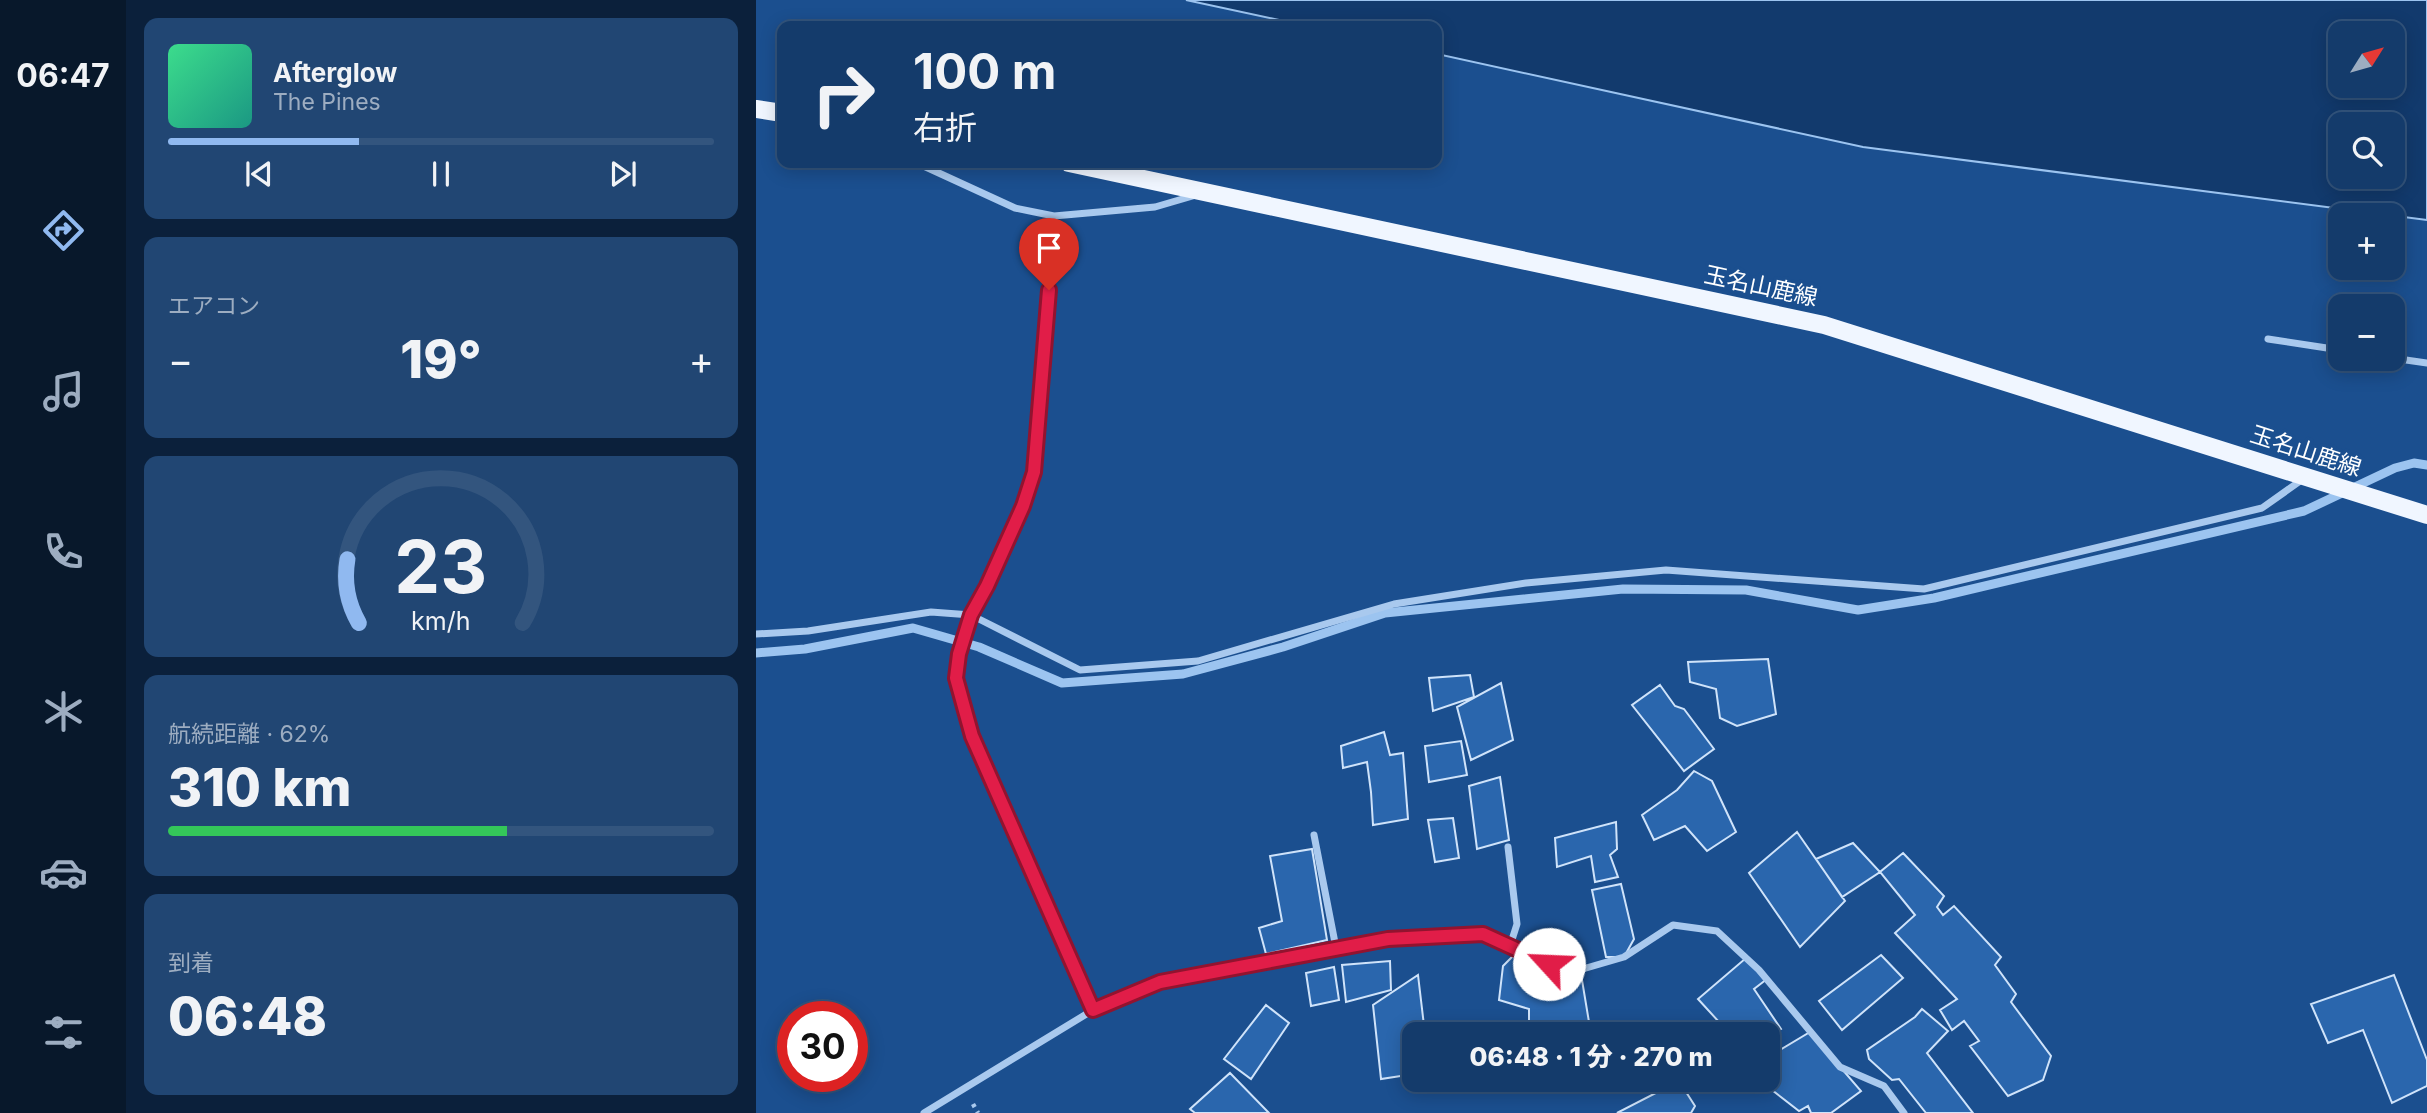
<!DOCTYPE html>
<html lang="ja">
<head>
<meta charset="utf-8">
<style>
	:root { --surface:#143b6b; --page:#214673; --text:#f1f3f6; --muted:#9dadc1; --line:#33557e; --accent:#90b9f0 }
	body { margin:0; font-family:Inter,"Noto Sans JP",sans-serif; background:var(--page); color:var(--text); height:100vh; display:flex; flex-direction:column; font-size:26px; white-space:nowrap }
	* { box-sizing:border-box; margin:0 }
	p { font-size:23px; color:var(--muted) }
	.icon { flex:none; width:38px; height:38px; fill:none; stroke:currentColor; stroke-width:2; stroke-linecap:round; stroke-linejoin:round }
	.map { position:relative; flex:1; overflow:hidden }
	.drawer { display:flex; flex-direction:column; gap:18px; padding:18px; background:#0b203b; width:630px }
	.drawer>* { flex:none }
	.hud { position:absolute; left:21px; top:21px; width:665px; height:147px; border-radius:14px; box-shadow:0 4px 18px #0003,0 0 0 2px var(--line); background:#143b6b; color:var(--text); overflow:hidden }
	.needle { width:46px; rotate:53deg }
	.buttons { position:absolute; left:1572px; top:21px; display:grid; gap:14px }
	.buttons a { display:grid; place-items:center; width:77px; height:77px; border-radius:14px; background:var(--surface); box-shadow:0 4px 18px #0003,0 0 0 2px var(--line); font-size:35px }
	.speed { position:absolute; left:21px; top:1001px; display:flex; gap:14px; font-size:35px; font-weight:700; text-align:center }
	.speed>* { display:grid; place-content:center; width:91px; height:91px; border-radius:50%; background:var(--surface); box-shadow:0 4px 18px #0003,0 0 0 2px var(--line); line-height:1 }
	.speed .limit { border:10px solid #d22; background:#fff; color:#111 }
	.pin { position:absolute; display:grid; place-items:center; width:60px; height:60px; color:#fff; margin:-72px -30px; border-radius:50% 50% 50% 0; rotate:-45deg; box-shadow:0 0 7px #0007 }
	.pin .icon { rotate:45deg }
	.me { position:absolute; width:77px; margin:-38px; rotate:295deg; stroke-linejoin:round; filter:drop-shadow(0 0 5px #0008) }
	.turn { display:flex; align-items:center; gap:24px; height:147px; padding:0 21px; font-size:32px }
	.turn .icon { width:91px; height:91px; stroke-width:2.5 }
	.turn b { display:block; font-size:49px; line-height:60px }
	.big { font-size:52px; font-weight:800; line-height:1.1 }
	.drawer .card { flex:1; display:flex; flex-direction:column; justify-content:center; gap:10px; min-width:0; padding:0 24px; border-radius:14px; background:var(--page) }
	.drawer .dial { align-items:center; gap:0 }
	.dial svg { height:182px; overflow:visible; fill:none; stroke:var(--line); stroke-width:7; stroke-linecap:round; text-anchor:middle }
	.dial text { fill:var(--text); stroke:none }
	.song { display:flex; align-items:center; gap:21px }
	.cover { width:84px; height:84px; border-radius:10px; background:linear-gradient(135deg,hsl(150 70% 55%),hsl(170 70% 35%)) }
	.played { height:7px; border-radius:4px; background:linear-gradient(90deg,var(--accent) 35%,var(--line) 35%) }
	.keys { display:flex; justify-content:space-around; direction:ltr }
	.heat { display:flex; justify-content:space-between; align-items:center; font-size:38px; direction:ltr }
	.charge { height:10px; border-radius:5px; background:linear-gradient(90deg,#34c759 62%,var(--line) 0) }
	.trip { position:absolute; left:646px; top:1022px; width:378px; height:70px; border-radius:14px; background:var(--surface); box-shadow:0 4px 18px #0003,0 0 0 2px var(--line); font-weight:800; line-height:70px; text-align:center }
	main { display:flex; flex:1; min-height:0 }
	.menu { display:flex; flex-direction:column; width:126px; justify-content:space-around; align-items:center; background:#08182b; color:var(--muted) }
	.menu .icon { width:49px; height:49px }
	.menu .current { color:var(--accent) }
	.menu b { font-size:32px; color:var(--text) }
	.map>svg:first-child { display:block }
	.water { fill:#123a6d; stroke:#9cc4f0; stroke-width:2; fill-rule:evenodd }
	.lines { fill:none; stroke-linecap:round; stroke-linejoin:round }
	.stream { stroke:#9cc4f0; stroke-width:9 }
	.building { fill:#2a66ad; stroke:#cfe3fa; stroke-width:2 }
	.path { stroke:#a9c9ee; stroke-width:4.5; stroke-dasharray:3.5 5; stroke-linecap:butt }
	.street { stroke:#a9c9ee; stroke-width:7 }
	.primary { stroke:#f0f6ff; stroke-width:18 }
	.route-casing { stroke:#92132f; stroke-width:18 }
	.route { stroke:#e11d48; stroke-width:12 }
	.labels { text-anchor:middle; stroke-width:7; stroke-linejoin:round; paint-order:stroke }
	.street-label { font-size:23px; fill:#fff; stroke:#1b4f8f }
</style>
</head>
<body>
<main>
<nav class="menu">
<b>06:47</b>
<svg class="icon current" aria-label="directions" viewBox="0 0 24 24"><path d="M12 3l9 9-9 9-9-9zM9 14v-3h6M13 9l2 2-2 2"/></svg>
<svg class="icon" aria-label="music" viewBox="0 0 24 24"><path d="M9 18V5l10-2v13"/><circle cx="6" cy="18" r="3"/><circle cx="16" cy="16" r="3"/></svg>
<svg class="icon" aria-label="phone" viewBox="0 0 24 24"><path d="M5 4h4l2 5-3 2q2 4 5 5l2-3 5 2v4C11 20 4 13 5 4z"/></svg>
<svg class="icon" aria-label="climate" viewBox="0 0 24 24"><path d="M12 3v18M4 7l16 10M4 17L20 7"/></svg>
<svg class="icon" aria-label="car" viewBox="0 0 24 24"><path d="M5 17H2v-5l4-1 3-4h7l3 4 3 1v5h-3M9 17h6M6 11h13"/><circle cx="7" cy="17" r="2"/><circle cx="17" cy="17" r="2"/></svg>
<svg class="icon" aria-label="filters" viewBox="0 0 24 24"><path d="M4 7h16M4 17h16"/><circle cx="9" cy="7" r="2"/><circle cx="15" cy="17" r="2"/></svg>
</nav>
<section class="drawer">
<div class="card">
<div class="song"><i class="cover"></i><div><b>Afterglow</b><p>The Pines</p></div></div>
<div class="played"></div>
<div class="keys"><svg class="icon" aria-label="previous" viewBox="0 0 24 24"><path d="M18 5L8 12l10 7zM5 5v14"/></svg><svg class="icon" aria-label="pause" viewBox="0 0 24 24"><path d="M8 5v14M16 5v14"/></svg><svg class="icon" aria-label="next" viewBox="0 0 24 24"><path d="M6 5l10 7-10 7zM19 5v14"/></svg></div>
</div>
<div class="card"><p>エアコン</p>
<div class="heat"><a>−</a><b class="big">19°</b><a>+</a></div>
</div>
<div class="card dial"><svg viewBox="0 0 100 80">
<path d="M14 69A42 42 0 1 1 86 69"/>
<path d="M14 69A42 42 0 0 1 9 41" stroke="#90b9f0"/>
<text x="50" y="56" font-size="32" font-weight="700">23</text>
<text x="50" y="72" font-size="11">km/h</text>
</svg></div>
<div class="card"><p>航続距離 · 62%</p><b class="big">310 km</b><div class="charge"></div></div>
<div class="card"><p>到着</p><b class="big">06:48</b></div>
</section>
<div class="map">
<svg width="1671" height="1113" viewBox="0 0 1671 1113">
	<rect width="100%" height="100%" fill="#1b4f8f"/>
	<path class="water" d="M430 0H1671V220L1107 147 681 54V26H551ZM1584 33H1636V86H1584ZM1584 124H1636V177H1584Z"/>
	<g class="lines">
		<path class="stream" d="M0 653 49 649 157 628 223 647 306 683 427 674 527 647 629 613 867 589 990 590 1102 610 1178 598 1548 511 1639 468 1658 463 1671 465"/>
	</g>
	<path class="building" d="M1012 659 1020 714 981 726 964 718 960 689 934 682 932 662Z
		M714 675 718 697 677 711 673 678Z
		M745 683 757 740 715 760 701 707Z
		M904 685 919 706 928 709 958 749 928 771 876 705Z
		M628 732 634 755 647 753 652 819 617 825 615 792 611 762 587 768 585 746Z
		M705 741 711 775 673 782 669 746Z
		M938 771 956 781 980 832 951 851 929 826 898 840 886 815 921 790Z
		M744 777 753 840 721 849 713 786Z
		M697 818 703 858 679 862 672 820Z
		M860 822 861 849 854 855 862 877 839 882 835 856 801 867 799 838Z
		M1041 832 1089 901 1044 947 993 873Z
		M1097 843 1124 872 1086 897 1060 859Z
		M556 849 571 940 510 954 503 928 526 921 514 856Z
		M1147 853 1188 896 1181 907 1187 915 1198 906 1245 957 1239 965 1260 994 1255 1002 1295 1056 1287 1080 1252 1096 1214 1046 1223 1041 1208 1021 1196 1030 1184 1010 1201 999 1139 933 1159 915 1124 872Z
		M865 884 878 939 868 957H850L836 890Z
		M1125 955 1147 978 1086 1030 1063 1001Z
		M757 956 812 978 825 974 835 1034H773V1009L743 1000 747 966Z
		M990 958 1011 979 998 989 1025 1029 1012 1037V1034H974L942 999Z
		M634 961 635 990 590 1002 586 965Z
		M578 967 583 1000 555 1006 550 973Z
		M662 975 669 1034H658V1074L625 1079 617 1005Z
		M1638 975 1671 1060V1086L1636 1103 1607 1030 1572 1043 1555 1004Z
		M510 1005 533 1023 495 1079 468 1059Z
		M1166 1009 1192 1031 1171 1053 1217 1113H1170L1143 1079 1136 1080 1113 1059 1111 1050 1159 1017Z
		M1054 1032 1105 1091 1075 1113H1055L1052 1106 1043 1111 1003 1080H1012V1057Z
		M474 1073 513 1113H439L434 1109Z
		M923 1081 939 1106 935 1113H861Z"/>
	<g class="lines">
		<path class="path" d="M217 1104 222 1113"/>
		<path class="street" d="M161 163 259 208 298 216 290 339 278 472 267 506 215 615 203 654 200 678 216 736 337 1010
			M298 216 399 207 440 195
			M1512 339 1584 350
			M1636 358 1671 363
			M0 634 52 631 175 612 215 615 324 670 442 661 638 604 770 583 910 570 1168 589 1506 508 1547 479
			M558 835 580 948
			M752 847 761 924 754 946
			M168 1113 337 1010 404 982 632 939 727 934 813 973 868 957 917 925 961 931 1003 970 1084 1067 1128 1086 1148 1113"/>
		<path class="primary" d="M0 109 26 113
			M313 163 1068 325 1671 515"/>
	</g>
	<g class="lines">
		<defs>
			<path id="route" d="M293 290 278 472 267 506 231 586 215 615 203 654 200 678 216 736 337 1010 404 982 632 939 727 934 793 964"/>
		</defs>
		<use href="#route" class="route-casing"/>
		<use href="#route" class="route"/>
	</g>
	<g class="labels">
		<g class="street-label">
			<text transform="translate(1005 286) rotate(12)" y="8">玉名山鹿線</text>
			<text transform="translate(1550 451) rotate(18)" y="8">玉名山鹿線</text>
		</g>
	</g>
</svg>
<div class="buttons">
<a><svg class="needle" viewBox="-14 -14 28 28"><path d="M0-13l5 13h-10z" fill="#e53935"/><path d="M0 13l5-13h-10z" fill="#9dadc1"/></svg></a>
<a><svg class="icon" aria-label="search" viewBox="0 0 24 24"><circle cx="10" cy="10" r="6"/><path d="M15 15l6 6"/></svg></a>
<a>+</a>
<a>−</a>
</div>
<div class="speed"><div class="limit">30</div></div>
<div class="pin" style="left:293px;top:290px;background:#d93025"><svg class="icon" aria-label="arrive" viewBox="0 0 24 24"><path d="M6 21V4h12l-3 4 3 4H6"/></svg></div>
<svg class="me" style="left:793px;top:964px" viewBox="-20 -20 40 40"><circle r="19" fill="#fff"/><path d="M0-13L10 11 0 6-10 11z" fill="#e11d48"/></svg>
<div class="trip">06:48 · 1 分 · 270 m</div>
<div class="hud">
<div class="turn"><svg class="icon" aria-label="right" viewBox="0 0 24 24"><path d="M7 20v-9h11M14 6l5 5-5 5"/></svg><div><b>100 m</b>右折</div></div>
</div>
</div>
</main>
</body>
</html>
